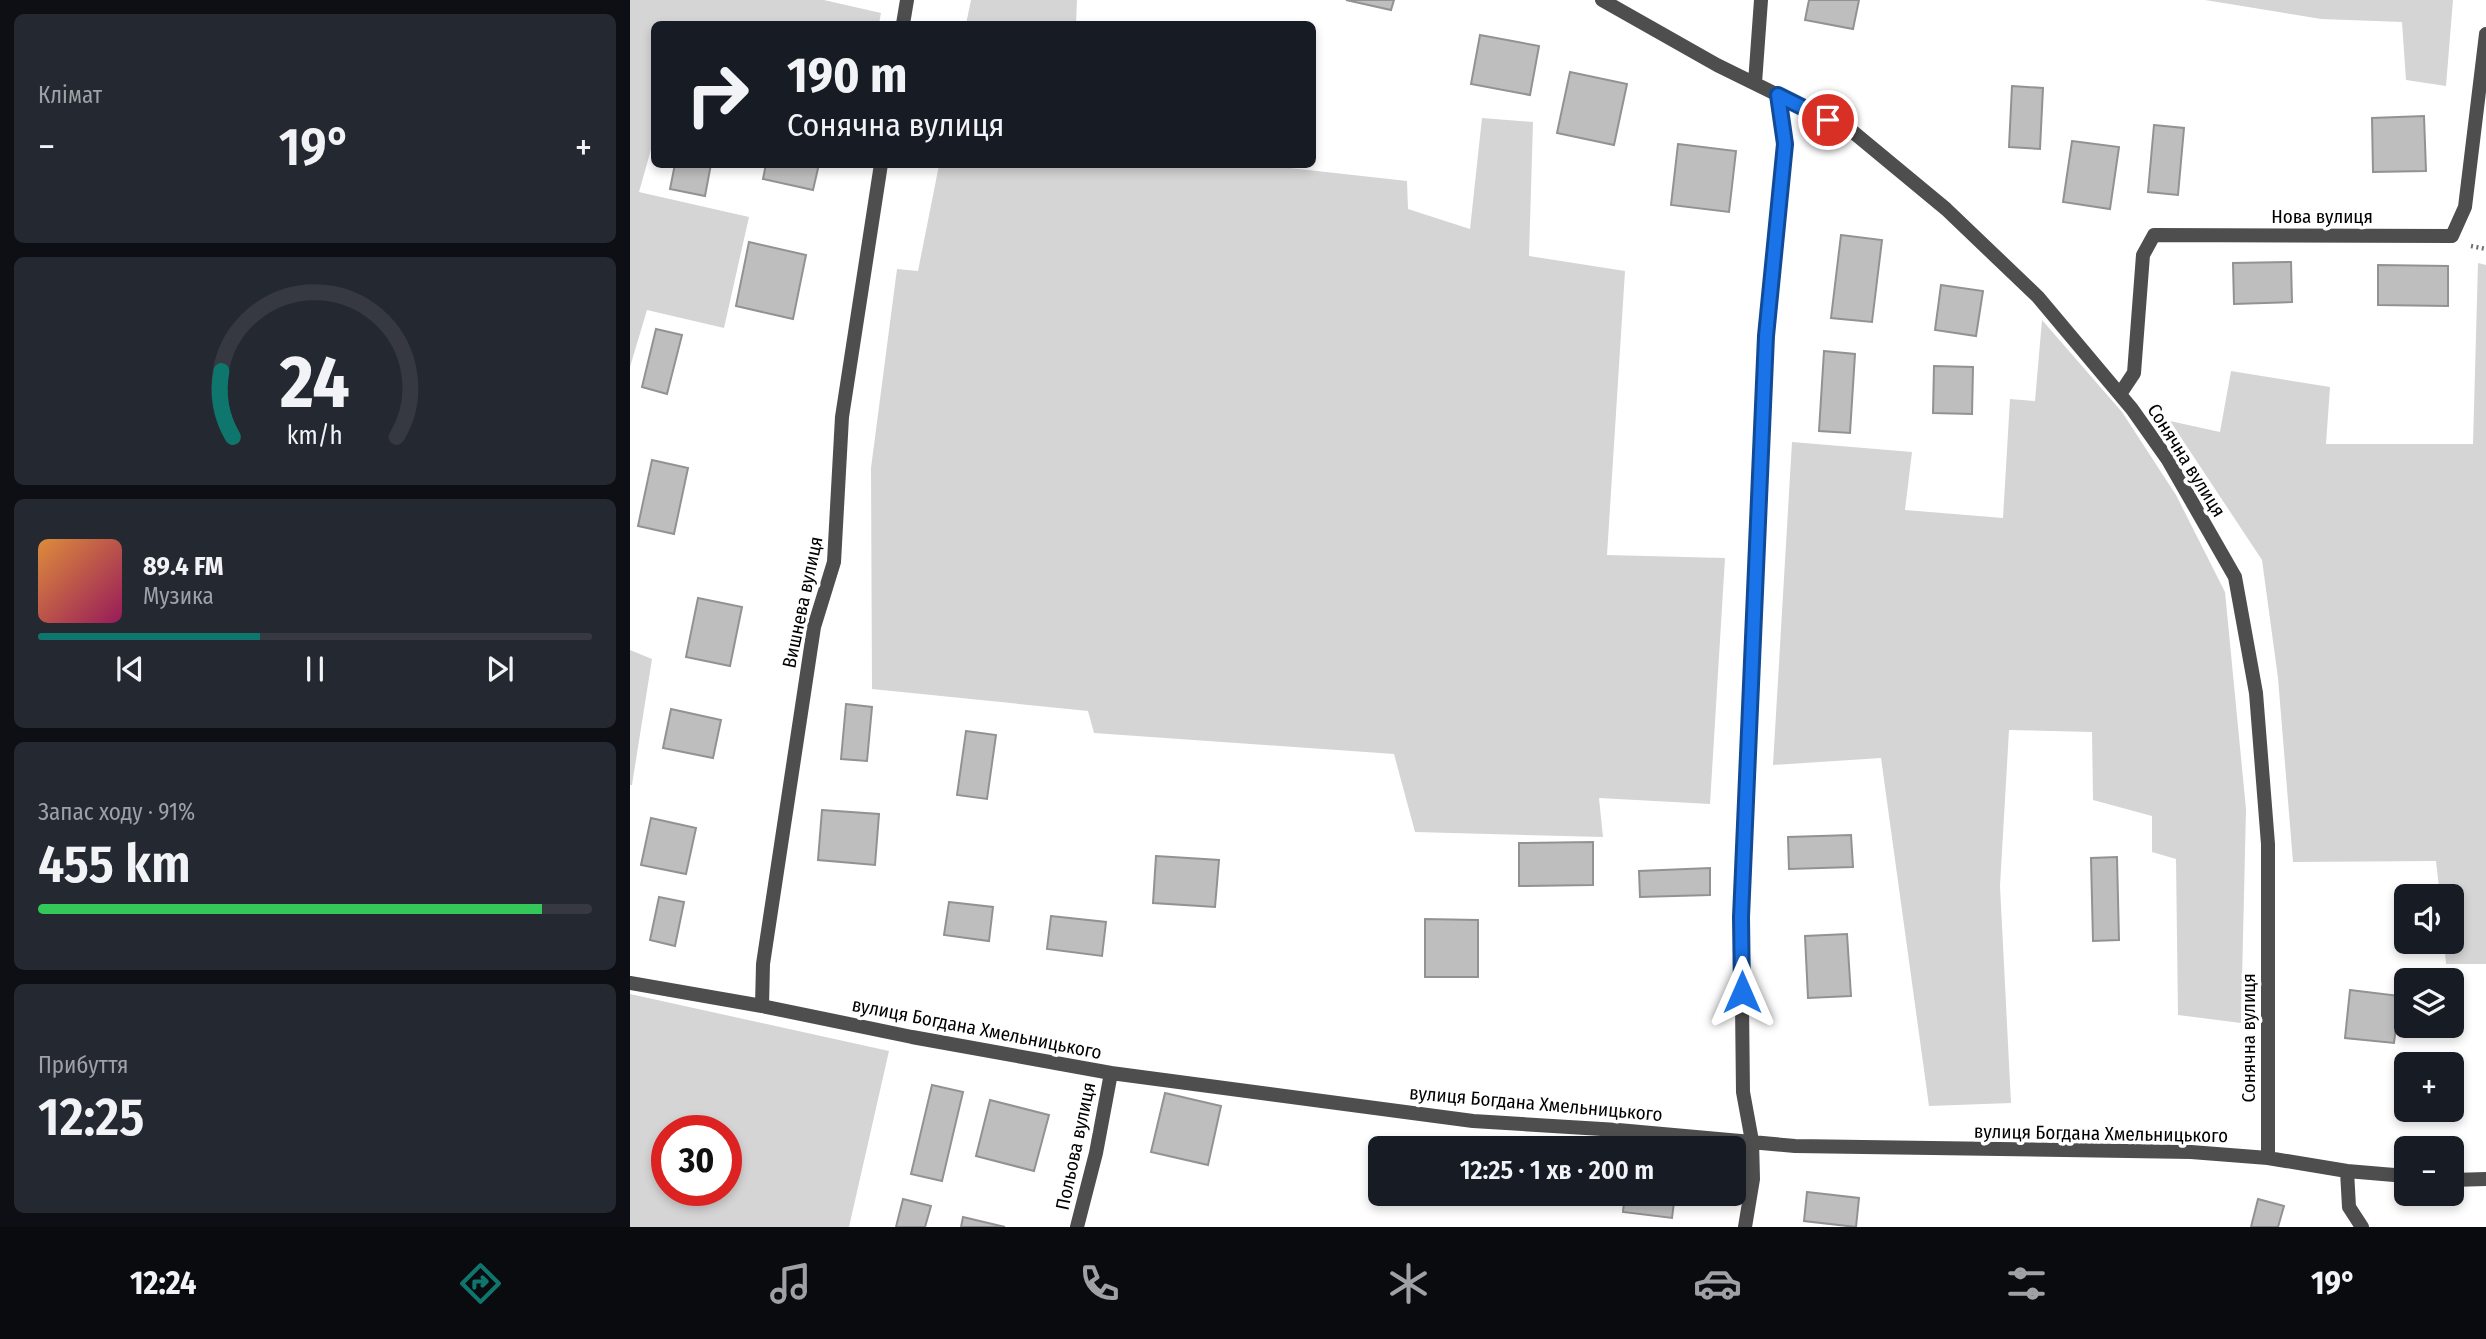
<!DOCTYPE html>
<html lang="uk">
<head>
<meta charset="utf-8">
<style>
	:root { --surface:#171b24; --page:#242831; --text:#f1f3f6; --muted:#9ea1a6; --line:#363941; --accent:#0f766e }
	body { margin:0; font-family:"Fira Sans Condensed",sans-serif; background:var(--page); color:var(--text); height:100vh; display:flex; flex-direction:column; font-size:26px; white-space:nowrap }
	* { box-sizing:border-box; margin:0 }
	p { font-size:23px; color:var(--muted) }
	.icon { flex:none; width:38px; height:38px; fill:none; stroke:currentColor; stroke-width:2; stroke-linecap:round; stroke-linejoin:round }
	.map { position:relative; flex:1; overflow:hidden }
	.panel { display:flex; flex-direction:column; gap:14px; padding:14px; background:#0d0f14; width:630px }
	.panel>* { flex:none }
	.hud { position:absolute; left:21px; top:21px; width:665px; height:147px; border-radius:10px; box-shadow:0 4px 10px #0003; background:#171b24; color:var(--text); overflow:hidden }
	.controls { position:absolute; left:1764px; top:884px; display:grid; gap:14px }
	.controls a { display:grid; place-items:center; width:70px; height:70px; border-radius:10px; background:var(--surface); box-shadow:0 4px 10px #0003; font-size:35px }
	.speed { position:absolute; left:21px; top:1115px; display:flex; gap:14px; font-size:35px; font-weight:700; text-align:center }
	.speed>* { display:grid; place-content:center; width:91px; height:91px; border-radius:50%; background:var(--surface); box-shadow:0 4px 10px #0003; line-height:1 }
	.speed .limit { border:10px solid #d22; background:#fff; color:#111 }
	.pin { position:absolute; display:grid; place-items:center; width:60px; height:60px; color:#fff; margin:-30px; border:4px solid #fff; border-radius:50%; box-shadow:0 2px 7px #0007 }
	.me { position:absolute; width:77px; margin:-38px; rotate:0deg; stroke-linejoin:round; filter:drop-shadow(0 0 5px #0008) }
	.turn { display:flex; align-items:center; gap:24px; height:147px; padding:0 21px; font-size:32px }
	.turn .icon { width:91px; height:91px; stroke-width:2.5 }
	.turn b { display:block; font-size:49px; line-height:60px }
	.big { font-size:52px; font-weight:600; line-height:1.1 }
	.panel .card { flex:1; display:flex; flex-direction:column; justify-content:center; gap:10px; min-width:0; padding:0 24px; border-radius:10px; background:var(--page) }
	.panel .dial { align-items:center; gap:0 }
	.dial svg { height:182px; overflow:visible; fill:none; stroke:var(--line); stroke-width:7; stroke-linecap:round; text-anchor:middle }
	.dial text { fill:var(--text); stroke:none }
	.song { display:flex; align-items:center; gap:21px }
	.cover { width:84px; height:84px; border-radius:10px; background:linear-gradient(135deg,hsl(30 70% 55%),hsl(330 70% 35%)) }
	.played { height:7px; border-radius:4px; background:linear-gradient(90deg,var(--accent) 40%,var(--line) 40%) }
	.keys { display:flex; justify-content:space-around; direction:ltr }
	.heat { display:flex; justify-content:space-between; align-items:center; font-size:38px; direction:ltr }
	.charge { height:10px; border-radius:5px; background:linear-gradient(90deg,#34c759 91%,var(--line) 0) }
	.trip { position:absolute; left:738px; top:1136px; width:378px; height:70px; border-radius:10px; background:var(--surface); box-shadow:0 4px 10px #0003; font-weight:600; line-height:70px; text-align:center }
	.menu { display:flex; height:112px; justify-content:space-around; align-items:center; background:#090b0e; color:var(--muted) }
	.menu .icon { width:49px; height:49px }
	.menu .current { color:var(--accent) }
	.menu b { font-size:32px; color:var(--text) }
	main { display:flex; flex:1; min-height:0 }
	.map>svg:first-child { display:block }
	.green { fill:#d5d5d5; fill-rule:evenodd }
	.building { fill:#bebebe; stroke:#929292; stroke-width:2 }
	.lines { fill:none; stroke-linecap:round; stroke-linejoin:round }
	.path { stroke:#707070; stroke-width:4.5; stroke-dasharray:2 3.5; stroke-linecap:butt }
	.minor { stroke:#4e4e4e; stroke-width:14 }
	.route-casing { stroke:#114b97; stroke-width:18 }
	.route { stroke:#1a73e8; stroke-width:12 }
	.labels { text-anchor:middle; stroke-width:7; stroke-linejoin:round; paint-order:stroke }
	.street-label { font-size:19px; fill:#000; stroke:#fff }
</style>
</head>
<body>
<main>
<section class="panel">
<div class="card"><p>Клімат</p>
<div class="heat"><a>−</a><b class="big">19°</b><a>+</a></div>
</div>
<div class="card dial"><svg viewBox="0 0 100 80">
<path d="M14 69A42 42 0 1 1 86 69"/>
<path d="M14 69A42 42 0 0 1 9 40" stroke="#0f766e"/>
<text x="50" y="56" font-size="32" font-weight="700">24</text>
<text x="50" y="72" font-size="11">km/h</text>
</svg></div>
<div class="card">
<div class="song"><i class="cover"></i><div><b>89.4 FM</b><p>Музика</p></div></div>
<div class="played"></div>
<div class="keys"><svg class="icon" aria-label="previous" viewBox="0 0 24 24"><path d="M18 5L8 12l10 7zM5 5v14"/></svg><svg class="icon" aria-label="pause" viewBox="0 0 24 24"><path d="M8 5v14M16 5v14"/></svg><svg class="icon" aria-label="next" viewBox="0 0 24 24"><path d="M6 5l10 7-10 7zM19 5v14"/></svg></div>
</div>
<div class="card"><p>Запас ходу · 91%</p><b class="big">455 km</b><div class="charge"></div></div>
<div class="card"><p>Прибуття</p><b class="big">12:25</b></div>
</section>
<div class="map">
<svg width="1856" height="1227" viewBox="0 0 1856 1227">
	<rect width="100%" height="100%" fill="#fff"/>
	<path class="green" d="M0 0H194L251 13 249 24H24V139L9 192 119 217 94 328 17 310 0 367Z
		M341 0H447L446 24H336Z
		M1575 0H1823L1816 86 1776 80 1772 22 1691 19Z
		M852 118 903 122 899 256 995 271 977 555 1095 558 1080 804 969 798 973 837 785 832 764 754 464 733 458 711 242 689 241 468 267 269 288 271 309 165H660V168L777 181 778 209 840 229Z
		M1848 263 1856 265V964H1816L1814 942H1822V896H1810L1806 861 1663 862 1648 678 1632 560 1540 421 1590 432 1601 371 1700 387 1696 444H1843Z
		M1412 320 1492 412 1546 495 1595 592 1616 809 1611 1023 1548 1015 1546 859 1522 852V816L1463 800 1462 732 1379 730 1370 886 1381 1103 1299 1106 1251 758 1143 765 1162 442 1282 452 1275 510 1373 518 1380 399 1405 401Z
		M0 650 22 659 2 785H0Z
		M0 994 259 1051 219 1227H0ZM37 1130H96V1190H37Z"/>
	<path class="building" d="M716 0H764L761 10Z
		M1179 0H1229L1223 29 1175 20Z
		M850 35 909 46 900 95 841 84Z
		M940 72 997 84 984 145 927 133Z
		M1382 86 1413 88 1410 149 1379 147Z
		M1794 116 1796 171 1743 172 1742 118Z
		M1524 125 1554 128 1548 195 1518 192Z
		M1442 141 1489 147 1480 209 1433 202Z
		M1048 144 1106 151 1099 212 1041 205Z
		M45 164H81L75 196 40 189Z
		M136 164H189L183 190 133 179Z
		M1211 235 1252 240 1242 322 1201 318Z
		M119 242 176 255 163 319 106 306Z
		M1661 262 1662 302 1604 304 1603 263Z
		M1748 265 1818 266V306L1748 305Z
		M1311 285 1353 291 1346 336 1305 330Z
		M26 329 52 335 37 394 12 387Z
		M1194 351 1225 354 1220 433 1189 431Z
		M1304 366 1343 367 1342 414 1303 413Z
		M22 460 58 468 44 534 8 526Z
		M68 598 112 607 100 666 56 657Z
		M216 704 242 707 237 761 211 759Z
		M41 709 91 720 83 758 33 748Z
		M336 731 366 735 357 799 327 795Z
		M192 810 249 814 245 865 188 860Z
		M21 818 66 828 56 874 11 865Z
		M1221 835 1223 867 1159 869 1158 837Z
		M963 842V885L889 886V843Z
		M526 856 589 860 585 907 523 903Z
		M1487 857 1489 940 1463 941 1461 858Z
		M1080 868V895L1010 897 1009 871Z
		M29 897 54 902 45 946 20 940Z
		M319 902 363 907 359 941 314 935Z
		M421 916 476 922 472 956 417 949Z
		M795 919 848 920V977H795Z
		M1217 934 1221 996 1178 998 1175 936Z
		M1720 990 1770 996 1764 1043 1715 1038Z
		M302 1085 333 1092 312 1181 281 1174Z
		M535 1093 591 1106 578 1165 521 1152Z
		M360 1100 419 1115 404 1171 346 1156Z
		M1177 1192 1229 1198 1226 1227 1174 1221Z
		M995 1194H1045L1042 1218 993 1212Z
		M273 1199 301 1206 295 1227H266Z
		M1628 1199 1654 1206 1648 1227H1621Z
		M333 1217 375 1227H331Z"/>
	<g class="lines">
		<path class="path" d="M1841 246 1856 249"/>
		<path class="minor" d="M972 0 1087 65 1223 132 1316 209 1408 297 1502 409 1538 460 1605 577 1626 693 1638 844V1158
			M273 24 277 0
			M1125 83 1131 0
			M1490 394 1504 373 1513 255 1524 235 1822 236 1835 207 1856 34
			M0 983 132 1006 282 1037 481 1073 843 1121 988 1130 1165 1146 1561 1152 1638 1158 1717 1171 1776 1176
			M132 1006 133 964 184 627 204 562 212 417 251 164
			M1717 1171 1719 1207 1732 1227
			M1822 1180 1856 1179
			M447 1227 466 1153 481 1073
			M1115 1227 1123 1179 1122 1141 1113 1092 1111 917 1136 336 1155 144 1148 95"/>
	</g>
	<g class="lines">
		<defs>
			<path id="route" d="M1112 992 1111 917 1136 336 1155 144 1148 95 1198 120"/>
		</defs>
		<use href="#route" class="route-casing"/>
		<use href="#route" class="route"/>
	</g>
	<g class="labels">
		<g class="street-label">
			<text x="1692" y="223">Нова вулиця</text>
			<text transform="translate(1557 460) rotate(58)" y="7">Сонячна вулиця</text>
			<text transform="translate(172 602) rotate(-78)" y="7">Вишнева вулиця</text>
			<text transform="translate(347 1028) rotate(11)" y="7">вулиця Богдана Хмельницького</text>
			<text transform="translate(1618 1038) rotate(-90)" y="7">Сонячна вулиця</text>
			<text transform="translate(906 1103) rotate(5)" y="7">вулиця Богдана Хмельницького</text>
			<text transform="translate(1471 1133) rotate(1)" y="7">вулиця Богдана Хмельницького</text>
			<text transform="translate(445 1146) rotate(-78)" y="7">Польова вулиця</text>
		</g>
	</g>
</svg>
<div class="controls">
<a><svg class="icon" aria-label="sound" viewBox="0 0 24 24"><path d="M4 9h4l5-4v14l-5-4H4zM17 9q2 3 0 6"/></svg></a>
<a><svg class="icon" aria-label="layers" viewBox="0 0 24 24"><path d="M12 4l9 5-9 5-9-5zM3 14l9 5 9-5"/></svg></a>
<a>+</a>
<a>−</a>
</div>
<div class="speed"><div class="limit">30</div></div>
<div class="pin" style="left:1198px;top:120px;background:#d93025"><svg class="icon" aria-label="arrive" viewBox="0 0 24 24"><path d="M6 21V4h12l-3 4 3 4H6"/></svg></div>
<svg class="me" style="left:1112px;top:992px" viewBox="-20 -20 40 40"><path d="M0-17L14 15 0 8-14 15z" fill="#1a73e8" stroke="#fff" stroke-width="4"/></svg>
<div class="trip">12:25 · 1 хв · 200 m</div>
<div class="hud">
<div class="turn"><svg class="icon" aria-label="right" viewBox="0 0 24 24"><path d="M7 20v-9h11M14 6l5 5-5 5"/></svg><div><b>190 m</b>Сонячна вулиця</div></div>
</div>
</div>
</main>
<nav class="menu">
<b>12:24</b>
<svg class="icon current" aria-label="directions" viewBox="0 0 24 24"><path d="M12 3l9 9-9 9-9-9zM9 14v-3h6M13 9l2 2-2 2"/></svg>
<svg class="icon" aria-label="music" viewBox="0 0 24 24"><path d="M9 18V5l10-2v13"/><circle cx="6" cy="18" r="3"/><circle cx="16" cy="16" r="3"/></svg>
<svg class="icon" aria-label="phone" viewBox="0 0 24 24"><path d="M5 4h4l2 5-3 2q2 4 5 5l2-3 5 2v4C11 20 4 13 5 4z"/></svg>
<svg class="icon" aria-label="climate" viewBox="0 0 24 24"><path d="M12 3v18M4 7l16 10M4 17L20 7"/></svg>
<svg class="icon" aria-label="car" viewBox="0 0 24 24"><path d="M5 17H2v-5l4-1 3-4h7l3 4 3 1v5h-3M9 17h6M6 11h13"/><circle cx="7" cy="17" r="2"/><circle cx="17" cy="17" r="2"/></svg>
<svg class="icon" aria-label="filters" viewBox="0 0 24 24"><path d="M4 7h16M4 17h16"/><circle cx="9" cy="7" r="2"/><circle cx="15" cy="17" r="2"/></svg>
<b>19°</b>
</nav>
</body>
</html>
